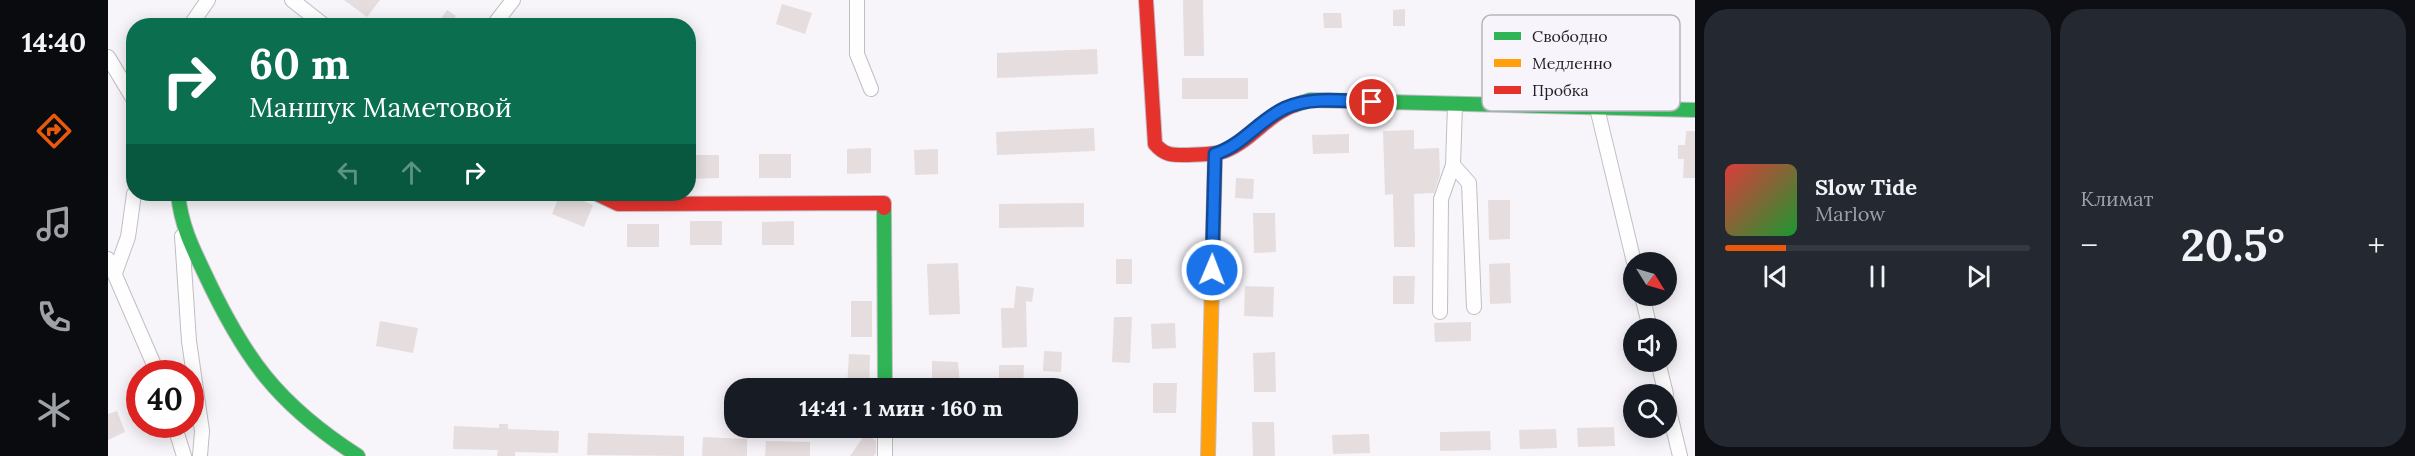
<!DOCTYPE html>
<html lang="ru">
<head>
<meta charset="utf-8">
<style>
	:root { --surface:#171b24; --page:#242831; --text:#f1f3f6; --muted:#9ea1a6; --line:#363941; --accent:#ea580c }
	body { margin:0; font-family:Lora,serif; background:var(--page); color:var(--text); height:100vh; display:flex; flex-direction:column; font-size:22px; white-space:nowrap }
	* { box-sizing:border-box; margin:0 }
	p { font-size:20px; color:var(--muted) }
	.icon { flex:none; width:33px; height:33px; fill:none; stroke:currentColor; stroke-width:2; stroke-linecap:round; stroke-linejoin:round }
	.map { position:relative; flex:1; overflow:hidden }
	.sheet { display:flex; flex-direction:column; gap:9px; padding:9px; background:#0d0f14; width:720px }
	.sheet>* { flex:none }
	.top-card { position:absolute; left:18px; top:18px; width:570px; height:183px; border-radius:24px; box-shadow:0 3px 15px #0003; background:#0b6e4f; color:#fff; overflow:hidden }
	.needle { width:39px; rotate:127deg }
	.buttons { position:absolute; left:1515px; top:252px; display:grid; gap:12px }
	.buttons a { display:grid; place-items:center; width:54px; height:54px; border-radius:50%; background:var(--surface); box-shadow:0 3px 15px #0003; font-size:30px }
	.speed { position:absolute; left:18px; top:360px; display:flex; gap:12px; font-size:30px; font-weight:700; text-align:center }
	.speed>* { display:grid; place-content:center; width:78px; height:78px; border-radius:50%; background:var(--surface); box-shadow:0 3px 15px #0003; line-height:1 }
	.speed .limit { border:9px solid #d22; background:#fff; color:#111 }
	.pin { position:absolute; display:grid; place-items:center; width:51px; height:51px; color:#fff; margin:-26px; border:3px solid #fff; border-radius:50%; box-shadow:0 2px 6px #0007 }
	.me { position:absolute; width:66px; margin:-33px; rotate:1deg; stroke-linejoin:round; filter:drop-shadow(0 0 4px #0008) }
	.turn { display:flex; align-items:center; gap:21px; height:126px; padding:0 24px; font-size:27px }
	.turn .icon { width:78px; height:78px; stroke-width:2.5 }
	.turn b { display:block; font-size:42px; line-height:51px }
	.lanes { display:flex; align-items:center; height:57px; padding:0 24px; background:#0003; justify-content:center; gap:30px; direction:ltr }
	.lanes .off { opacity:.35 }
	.big { font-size:45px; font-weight:800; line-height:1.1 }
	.sheet .widget { flex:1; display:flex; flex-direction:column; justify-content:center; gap:9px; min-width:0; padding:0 21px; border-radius:24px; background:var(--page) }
	.song { display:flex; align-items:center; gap:18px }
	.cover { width:72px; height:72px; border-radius:9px; background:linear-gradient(135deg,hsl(0 70% 55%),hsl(130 70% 35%)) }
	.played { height:6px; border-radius:3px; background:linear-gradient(90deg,var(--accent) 20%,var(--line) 20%) }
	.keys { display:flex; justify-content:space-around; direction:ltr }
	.heat { display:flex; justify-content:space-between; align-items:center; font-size:33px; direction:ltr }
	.sheet .tiles { flex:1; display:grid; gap:9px; grid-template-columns:repeat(2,1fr) }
	.trip { position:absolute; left:616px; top:378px; width:354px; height:60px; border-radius:24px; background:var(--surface); box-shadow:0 3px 15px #0003; font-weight:800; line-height:60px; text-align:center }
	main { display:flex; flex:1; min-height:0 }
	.menu { display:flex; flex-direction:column; width:108px; justify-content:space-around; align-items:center; background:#090b0e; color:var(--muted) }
	.menu .icon { width:42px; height:42px }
	.menu .selected { color:var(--accent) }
	.menu b { font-size:27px; color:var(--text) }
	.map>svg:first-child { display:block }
	.building { fill:#e6ddde }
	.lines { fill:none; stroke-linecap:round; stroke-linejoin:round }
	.street-casing { stroke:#c1bdc5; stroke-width:16 }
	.fast-casing { stroke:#c1bdc5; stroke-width:16 }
	.slow-casing { stroke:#c1bdc5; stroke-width:16 }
	.jam-casing { stroke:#c1bdc5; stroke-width:16 }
	.street { stroke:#fefefe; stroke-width:14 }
	.fast { stroke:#30b455; stroke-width:14 }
	.slow { stroke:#ff9f0a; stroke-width:14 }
	.jam { stroke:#e5322d; stroke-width:14 }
	.route-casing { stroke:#114b97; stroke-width:15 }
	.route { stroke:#1a73e8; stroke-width:10 }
	.key { fill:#f7f4fb; stroke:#b8b4bc; stroke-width:1.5 }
	.key-label { font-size:16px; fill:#241e29 }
</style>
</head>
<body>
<main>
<nav class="menu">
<b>14:40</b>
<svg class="icon selected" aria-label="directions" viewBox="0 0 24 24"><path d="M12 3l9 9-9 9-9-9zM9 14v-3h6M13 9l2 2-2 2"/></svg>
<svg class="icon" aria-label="music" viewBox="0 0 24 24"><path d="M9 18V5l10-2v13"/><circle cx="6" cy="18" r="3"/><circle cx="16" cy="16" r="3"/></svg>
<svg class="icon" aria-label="phone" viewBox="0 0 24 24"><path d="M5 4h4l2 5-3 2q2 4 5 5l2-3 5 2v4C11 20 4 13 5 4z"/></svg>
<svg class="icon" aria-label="climate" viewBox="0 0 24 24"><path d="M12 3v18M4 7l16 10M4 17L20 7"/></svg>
</nav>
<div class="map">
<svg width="1587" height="456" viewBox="0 0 1587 456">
	<rect width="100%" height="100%" fill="#f7f5fa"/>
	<path class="building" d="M236 0H272L259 17Z
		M1075 0H1095L1096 56H1076Z
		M674 4 704 13 697 34 668 24Z
		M1297 9V26H1285V10Z
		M339 10 348 16 341 26H328Z
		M1215 13H1233L1234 28H1216Z
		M989 49 990 74 889 78V53Z
		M1074 78H1140V99H1074Z
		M986 128 987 151 889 155 888 132Z
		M1306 130V149L1331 148 1332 175 1326 193 1306 194 1307 247H1286L1285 194 1277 195 1275 131Z
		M1578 131H1587V178H1575L1576 159H1570V145H1577Z
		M1241 134V153L1205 154 1204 135Z
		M763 148V173L739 174V149Z
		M830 149V174L807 175 806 150Z
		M651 154H683V178H651Z
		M580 155H611V178L580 179Z
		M1128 178 1146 179 1145 199 1127 198Z
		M452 194H458L485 205 476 227 444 214Z
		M1380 200H1402V239L1381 240Z
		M976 203V227L891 228V204Z
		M1145 213H1167L1168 252 1146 253Z
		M582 221H614V245H582Z
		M686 221V245H654V222Z
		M519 224H551V247H519Z
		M1008 259H1024V284H1008Z
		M850 263 852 314 821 315 819 264Z
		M1402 263 1403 303 1382 304 1381 264Z
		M1285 276H1307L1306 304H1285Z
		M908 286 926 288 924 302 918 301 919 347 894 348 893 308H906Z
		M1137 286 1166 287 1165 317 1136 316Z
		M743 301H764V337H743Z
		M1006 317H1024L1022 363 1004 362Z
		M272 321 310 328 305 353 268 346Z
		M1363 322V341L1327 342 1326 323Z
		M1067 323 1068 348 1044 349 1043 324Z
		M936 351 954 352 953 372 935 371Z
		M1167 352 1168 392H1146L1145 353Z
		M741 354 762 355 761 388H739Z
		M824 361 850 362 852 388H833V383L824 382Z
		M891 365H916L915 388H891Z
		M1045 383H1069L1068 413H1045Z
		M9 411 17 432 0 440V414Z
		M1144 422H1166L1167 456H1145Z
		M391 424H400V429L451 431 450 453 407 452V456H389L390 450 345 449 346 426 391 428Z
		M1506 427 1507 446 1470 447 1469 428Z
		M1448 429 1449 448 1412 449 1411 430Z
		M1382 431 1383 450 1332 451V432Z
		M480 433 576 436V456L479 455Z
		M758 433 768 441V453L766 456H742Z
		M1261 434 1262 453 1225 454 1224 435Z
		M595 437 639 439V456H594Z
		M658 441 702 442V456H657Z"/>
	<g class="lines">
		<defs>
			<path id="street" d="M184 0 217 26
				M749 0V54L763 89
				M82 26 100 0
				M385 26 405 0
				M0 57 26 100
				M1489 108 1526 262
				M1345 165 1361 183 1366 307
				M74 236 81 341 94 431 92 456
				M0 259 50 374
				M7 273 20 237 26 194
				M1534 296 1542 328
				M1332 312 1333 199 1345 165 1347 105
				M1550 362 1558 394
				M1558 398 1572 456
				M66 424 76 456
				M777 428V456"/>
			<path id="fast" d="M1187 105 1202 100 1587 110
				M70 194C73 224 83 245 96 272 136 358 169 404 250 456
				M776 208 777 388"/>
			<path id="slow" d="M1100 456 1107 154"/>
			<path id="jam" d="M1038 0 1047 144C1057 156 1065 155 1080 155 1093 154 1105 155 1117 151 1143 141 1160 114 1187 105
				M489 194 510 204 776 203V208"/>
		</defs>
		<use href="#street" class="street-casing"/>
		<use href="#fast" class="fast-casing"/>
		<use href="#slow" class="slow-casing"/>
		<use href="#jam" class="jam-casing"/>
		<use href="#street" class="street"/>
		<use href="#fast" class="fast"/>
		<use href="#slow" class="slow"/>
		<use href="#jam" class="jam"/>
	</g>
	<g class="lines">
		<defs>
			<path id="route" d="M1104 270 1107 154C1135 145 1151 120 1177 108 1204 96 1235 101 1264 102"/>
		</defs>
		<use href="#route" class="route-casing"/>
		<use href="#route" class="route"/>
	</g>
	<rect x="1374" y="15" width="198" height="96" rx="9" class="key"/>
	<rect x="1386" y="32" width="27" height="8" fill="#30b455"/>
	<rect x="1386" y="59" width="27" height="8" fill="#ff9f0a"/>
	<rect x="1386" y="86" width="27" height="8" fill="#e5322d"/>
	<g class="key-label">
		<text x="1424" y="42">Свободно</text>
		<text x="1424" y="69">Медленно</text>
		<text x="1424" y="96">Пробка</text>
	</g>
</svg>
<div class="buttons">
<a><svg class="needle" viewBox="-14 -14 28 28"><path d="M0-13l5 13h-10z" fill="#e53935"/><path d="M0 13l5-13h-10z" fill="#9ea1a6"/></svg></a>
<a><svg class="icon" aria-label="sound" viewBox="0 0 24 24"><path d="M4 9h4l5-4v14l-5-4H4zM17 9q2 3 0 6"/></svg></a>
<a><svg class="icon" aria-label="search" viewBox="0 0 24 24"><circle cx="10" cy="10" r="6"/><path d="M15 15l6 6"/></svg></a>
</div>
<div class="speed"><div class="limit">40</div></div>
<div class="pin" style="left:1264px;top:102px;background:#d93025"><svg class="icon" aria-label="arrive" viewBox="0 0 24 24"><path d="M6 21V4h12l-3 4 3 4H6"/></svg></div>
<svg class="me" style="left:1104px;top:270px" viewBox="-20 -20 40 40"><circle r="17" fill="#1a73e8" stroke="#fff" stroke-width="3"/><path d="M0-11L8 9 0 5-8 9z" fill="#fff"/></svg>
<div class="trip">14:41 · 1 мин · 160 m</div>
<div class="top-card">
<div class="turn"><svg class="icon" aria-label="right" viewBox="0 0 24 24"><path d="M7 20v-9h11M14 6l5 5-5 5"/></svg><div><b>60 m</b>Маншук Маметовой</div></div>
<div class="lanes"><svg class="icon off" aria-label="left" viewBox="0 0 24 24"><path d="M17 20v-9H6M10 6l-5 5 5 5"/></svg><svg class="icon off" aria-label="ahead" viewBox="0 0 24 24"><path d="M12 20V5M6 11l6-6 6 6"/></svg><svg class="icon" aria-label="right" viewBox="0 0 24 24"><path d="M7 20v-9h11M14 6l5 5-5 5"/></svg></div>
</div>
</div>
<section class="sheet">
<div class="tiles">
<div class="widget">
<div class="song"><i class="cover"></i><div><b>Slow Tide</b><p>Marlow</p></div></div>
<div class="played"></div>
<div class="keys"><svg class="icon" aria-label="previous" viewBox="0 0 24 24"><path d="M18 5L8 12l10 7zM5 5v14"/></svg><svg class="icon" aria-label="pause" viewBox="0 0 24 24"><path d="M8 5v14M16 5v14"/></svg><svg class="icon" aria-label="next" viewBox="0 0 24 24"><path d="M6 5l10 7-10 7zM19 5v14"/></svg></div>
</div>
<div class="widget"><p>Климат</p>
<div class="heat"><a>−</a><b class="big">20.5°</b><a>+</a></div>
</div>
</div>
</section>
</main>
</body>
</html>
